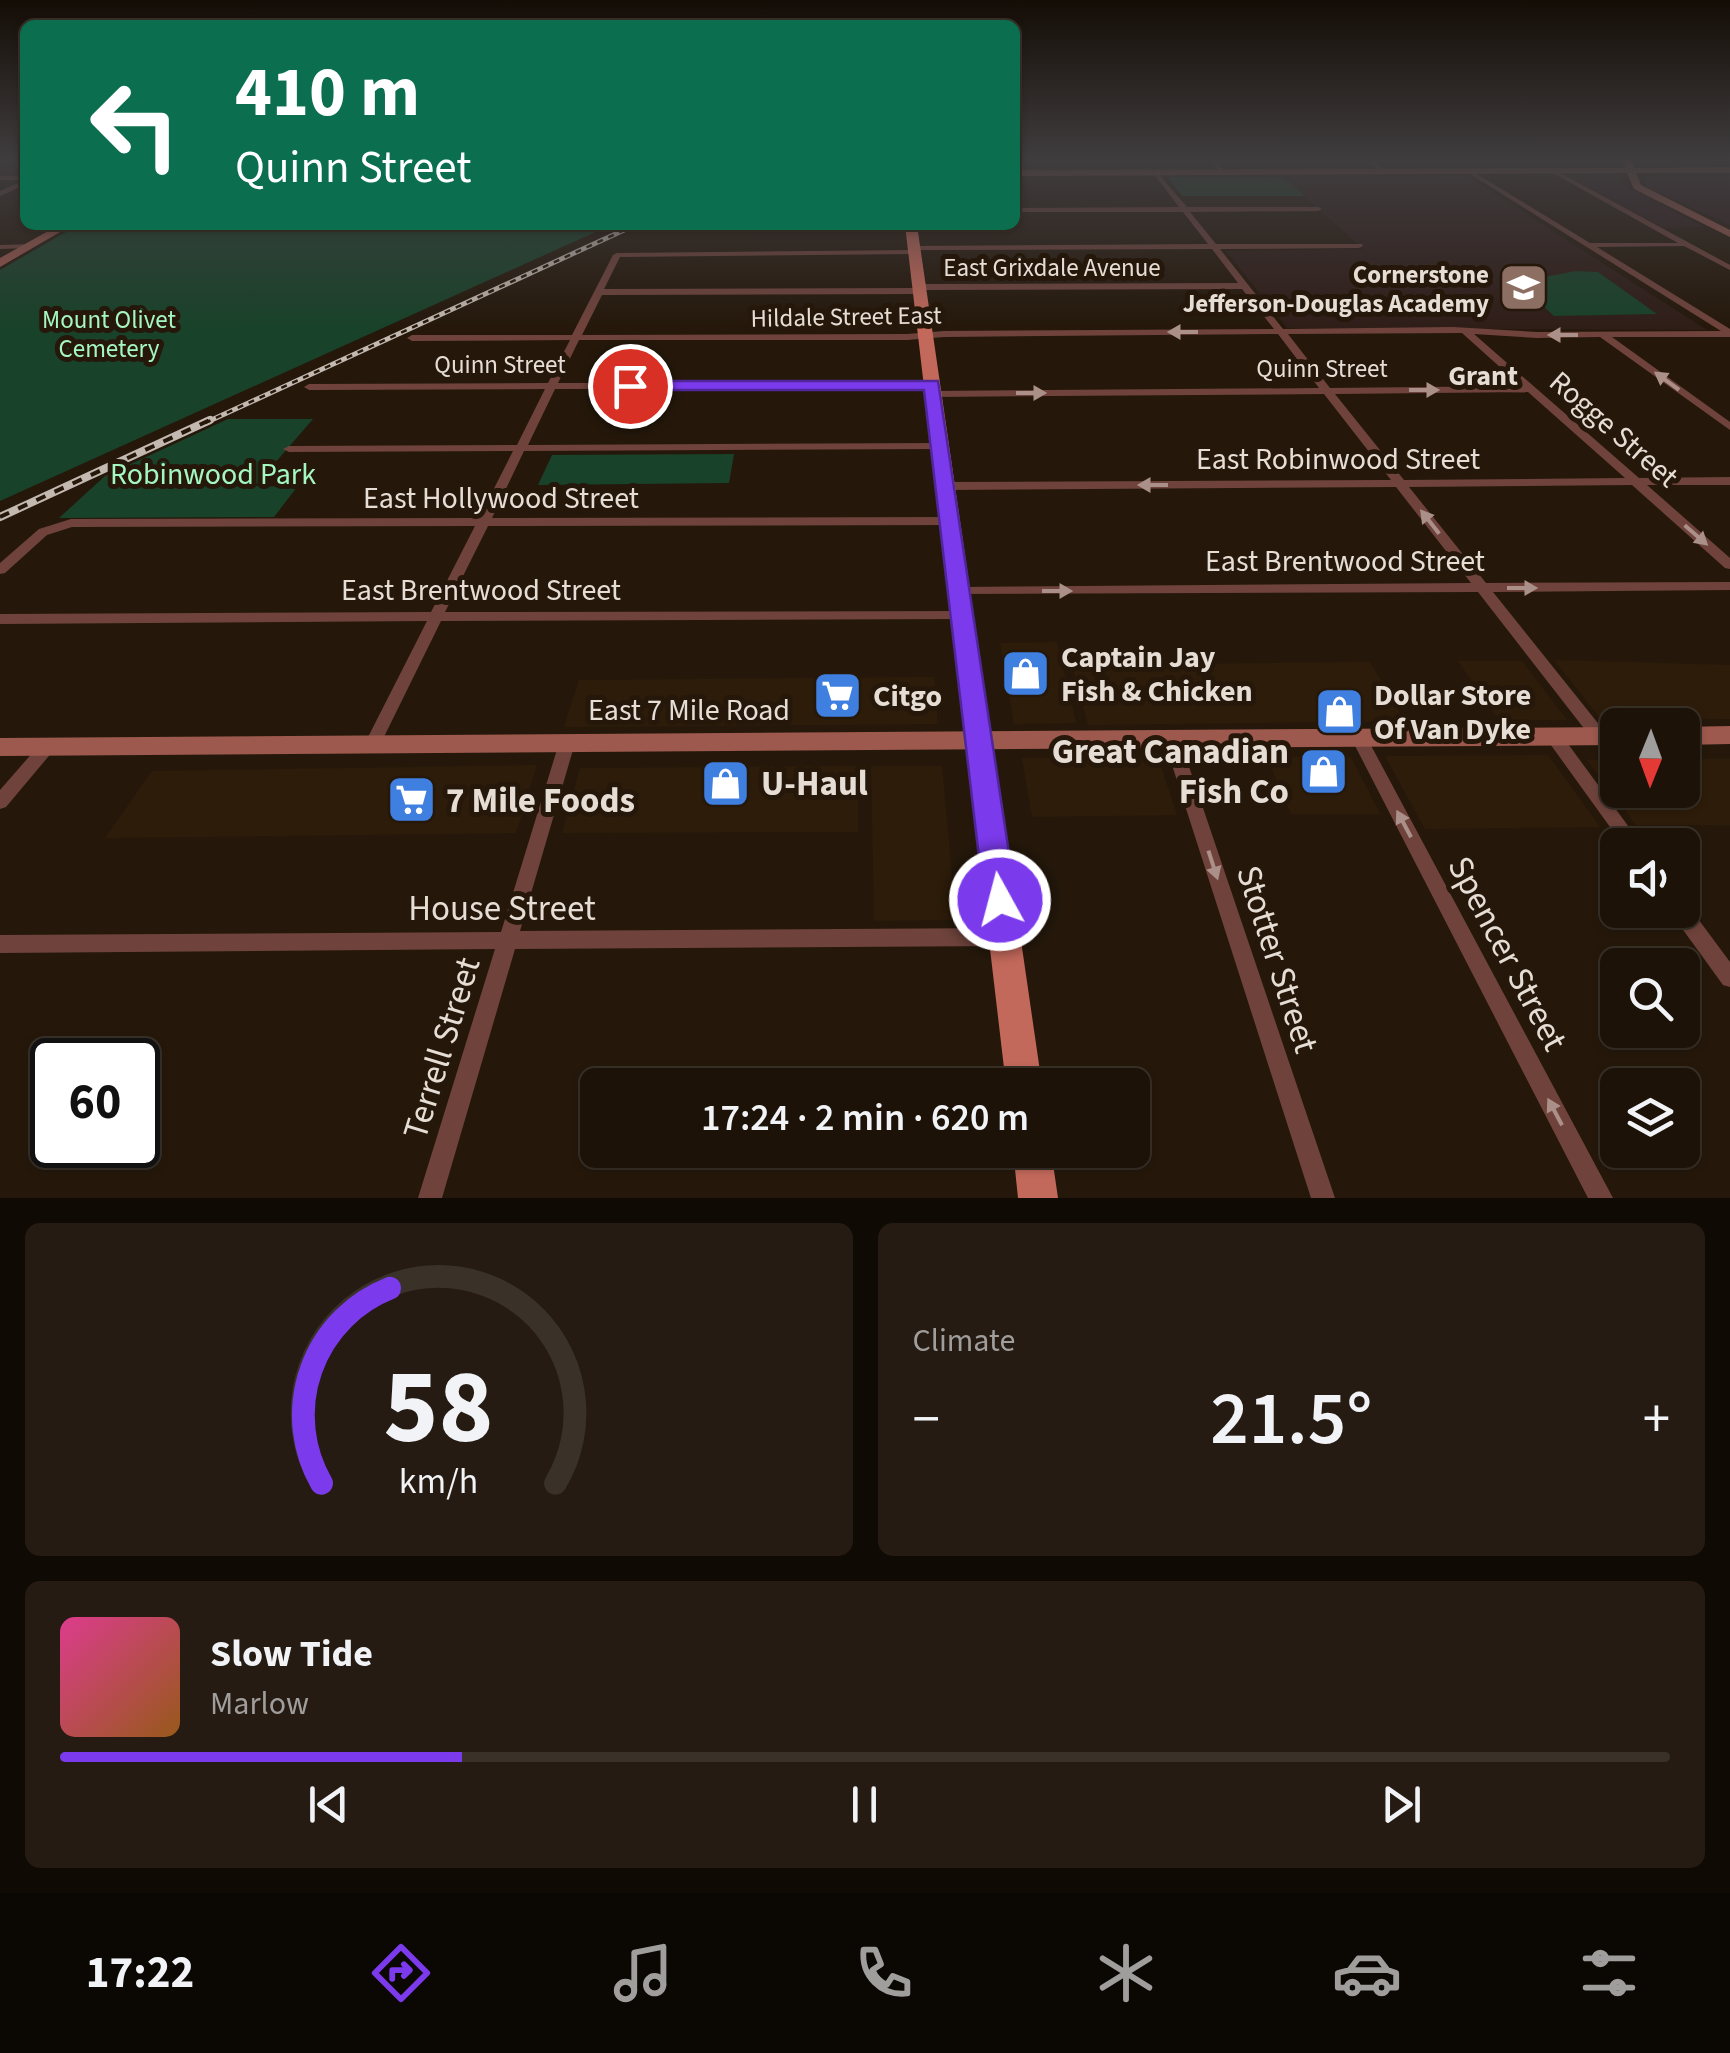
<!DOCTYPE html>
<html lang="en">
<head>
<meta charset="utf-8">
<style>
	:root { --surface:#1c1208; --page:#251b12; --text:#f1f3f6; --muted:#a09e9c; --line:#3a3229; --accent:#7c3aed }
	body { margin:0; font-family:"Source Sans 3",sans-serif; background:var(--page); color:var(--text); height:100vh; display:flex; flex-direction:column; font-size:38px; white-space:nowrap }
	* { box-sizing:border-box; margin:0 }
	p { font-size:32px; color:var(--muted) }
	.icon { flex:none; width:55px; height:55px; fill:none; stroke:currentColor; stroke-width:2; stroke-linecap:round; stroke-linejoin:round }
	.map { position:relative; height:1198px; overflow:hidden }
	.drawer { display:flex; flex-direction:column; gap:25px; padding:25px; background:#0f0a04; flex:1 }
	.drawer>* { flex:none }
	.hud { position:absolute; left:20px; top:20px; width:1000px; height:210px; border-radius:15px; box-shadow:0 2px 8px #0004,0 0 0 2px var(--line); background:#0b6e4f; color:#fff; overflow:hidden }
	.needle { width:65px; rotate:181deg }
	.buttons { position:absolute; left:1600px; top:708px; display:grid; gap:20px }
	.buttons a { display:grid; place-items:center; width:100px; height:100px; border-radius:15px; background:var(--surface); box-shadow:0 2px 8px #0004,0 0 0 2px var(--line); font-size:50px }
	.speed { position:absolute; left:30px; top:1038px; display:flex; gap:20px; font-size:50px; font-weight:700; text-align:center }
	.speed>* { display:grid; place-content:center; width:130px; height:130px; border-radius:50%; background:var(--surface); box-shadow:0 2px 8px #0004,0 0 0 2px var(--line); line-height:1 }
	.speed .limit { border:5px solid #111; border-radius:15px; background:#fff; color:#111 }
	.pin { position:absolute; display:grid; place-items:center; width:85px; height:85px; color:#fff; margin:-42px; border:5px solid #fff; border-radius:50%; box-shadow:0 2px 10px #0007 }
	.me { position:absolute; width:110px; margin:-55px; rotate:353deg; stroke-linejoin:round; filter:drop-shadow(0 0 8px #0008) }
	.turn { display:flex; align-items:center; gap:35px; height:210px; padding:0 50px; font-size:45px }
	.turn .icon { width:130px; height:130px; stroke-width:2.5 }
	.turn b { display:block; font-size:70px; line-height:85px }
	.big { font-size:75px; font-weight:600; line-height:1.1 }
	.drawer .tile { flex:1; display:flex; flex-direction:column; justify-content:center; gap:15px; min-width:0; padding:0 35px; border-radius:15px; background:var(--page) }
	.drawer .dial { align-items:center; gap:0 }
	.dial svg { height:260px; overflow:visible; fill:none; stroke:var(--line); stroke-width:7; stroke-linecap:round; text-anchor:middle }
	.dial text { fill:var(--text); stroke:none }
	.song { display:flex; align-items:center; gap:30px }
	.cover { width:120px; height:120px; border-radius:15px; background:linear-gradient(135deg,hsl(330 70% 55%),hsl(30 70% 35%)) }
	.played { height:10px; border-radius:5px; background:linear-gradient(90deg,var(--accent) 25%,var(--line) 25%) }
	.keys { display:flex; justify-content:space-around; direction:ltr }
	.heat { display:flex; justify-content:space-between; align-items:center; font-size:55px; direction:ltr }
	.drawer .tiles { flex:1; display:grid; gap:25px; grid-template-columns:1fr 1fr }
	.tile:last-child { grid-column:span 2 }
	.trip { position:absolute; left:580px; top:1068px; width:570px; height:100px; border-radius:15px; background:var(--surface); box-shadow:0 2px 8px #0004,0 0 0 2px var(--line); font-weight:600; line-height:100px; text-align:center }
	.tab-bar { display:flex; height:160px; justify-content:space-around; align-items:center; background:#0b0703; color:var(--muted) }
	.tab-bar .icon { width:70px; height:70px }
	.tab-bar .on { color:var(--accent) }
	.tab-bar b { font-size:45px; color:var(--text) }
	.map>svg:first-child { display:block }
	.built { fill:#2d1c09 }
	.industrial { fill:#2f1c1d }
	.education { fill:#2f1d18 }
	.green { fill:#19422a }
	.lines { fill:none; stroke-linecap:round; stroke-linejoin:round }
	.street { fill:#6f433c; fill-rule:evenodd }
	.secondary { fill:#9e594e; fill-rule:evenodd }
	.primary { fill:#c3695b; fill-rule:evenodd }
	.rail-far1-casing { stroke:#c3b9b0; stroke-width:5 }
	.rail-casing { stroke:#c3b9b0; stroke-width:8 }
	.rail-far1 { stroke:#25180b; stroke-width:2.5; stroke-dasharray:6; stroke-linecap:butt }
	.rail { stroke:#25180b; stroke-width:4; stroke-dasharray:10; stroke-linecap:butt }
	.oneway { fill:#aa9088 }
	.route { fill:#7c3aed; stroke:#51269a; stroke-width:2.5 }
	.labels { text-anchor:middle; stroke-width:10; stroke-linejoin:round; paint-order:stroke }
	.far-street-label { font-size:25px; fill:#e6ddd5; stroke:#25180b }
	.far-poi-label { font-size:25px; font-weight:bold; fill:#e6ddd5; stroke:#25180b; text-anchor:end }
	.far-park-label { font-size:25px; fill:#a5f7c1; stroke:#25180b }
	.far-neighbourhood-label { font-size:28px; font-weight:bold; fill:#e6ddd5; stroke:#25180b }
	.street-label { font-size:30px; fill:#e6ddd5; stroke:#25180b }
	.park-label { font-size:30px; fill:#a5f7c1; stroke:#25180b }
	.poi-label { font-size:30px; font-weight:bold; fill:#e6ddd5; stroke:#25180b; text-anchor:start }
	.near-poi-label { font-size:35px; font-weight:bold; fill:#e6ddd5; stroke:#25180b; text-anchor:start }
	.near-street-label { font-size:35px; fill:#e6ddd5; stroke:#25180b }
</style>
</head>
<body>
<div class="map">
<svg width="1730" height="1198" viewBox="0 0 1730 1198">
	<rect width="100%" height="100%" fill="#25180b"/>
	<path class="built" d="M1057 642 1076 723 1014 724 1000 643Z
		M1554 660 1730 665V719L1602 720Z
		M1458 661H1522L1567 720H1499Z
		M1370 662 1405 721 1088 725 1072 665Z
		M934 677 938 724 564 727 579 680Z
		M1548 755 1600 827 1425 829 1385 756Z
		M1158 757 1177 815 1032 817 1022 758Z
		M1267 757H1351L1380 814H1291Z
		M1617 759 1618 790H1682L1683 759H1730V825H1636L1587 760Z
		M537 765 516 833 105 838 152 771Z
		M858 766V832L562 833 580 768Z
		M871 766H942L956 920 874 921Z"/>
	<path class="industrial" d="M1620 174 1621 184 1705 227 1663 228 1566 175Z
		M1730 175V225L1647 187 1644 176Z"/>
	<path class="education" d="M1467 176 1707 330 1287 328 1226 251 1363 249 1283 177Z"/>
	<path class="green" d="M1167 177H1283L1305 196H1182Z
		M78 225H611L0 501V270Z
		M1576 271 1598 272 1657 314 1554 316 1523 287 1528 280Z
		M228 419H313L255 486 297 487 274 517 59 518 105 476Z
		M734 454 729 483 538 485 552 455Z"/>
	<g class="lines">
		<path class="street" d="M1025 159H1031L1032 161 1029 163Z
			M1208 159H1215L1226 174H1222Z
			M1364 159H1372L1388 172 1383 173Z
			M1553 169 1730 265V270L1684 246 1597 247 1730 329V337H1612L1730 422V430L1600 337 1537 338 1474 334 1639 478 1730 477V485H1647L1730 558V569L1725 568 1632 485 1409 487 1486 583 1730 582V590L1493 592 1605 732 1607 736 1605 740 1599 742 1593 740 1478 592 954 594 952 591 959 587 1471 583 1396 487 945 490 939 486 945 482 1391 480 1324 394 933 397 928 394 933 391 1319 388 1278 334 944 337 907 340H579L558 383 932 382 937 385 932 388 555 389 528 445 940 443 946 446 940 449 524 451 492 518 950 517 956 521 950 525 488 526 445 612 968 611 970 614 968 617 963 619 441 621 380 745 378 749 372 751 366 749 364 745 427 621 0 624V614L431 612 475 526 72 527 47 535 5 573 0 574V563L39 529 71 519 479 518 513 451 289 452 283 449 289 446 517 445 545 389 309 390 304 387 309 384 548 383 570 340 412 341 407 338 412 335H572L613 255 617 253 911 250 910 248 914 246 1208 244 1183 212H1015V208L1179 207 1153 173 1156 171 1187 207H1318L1322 209 1318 211 1190 212 1216 244H1362L1363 246 1359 248 1220 249 1283 329 1453 327 1537 332 1721 331 1467 172 1472 171 1590 243H1678L1551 172ZM1212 249 1238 283 919 284 916 285V288L604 289 620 257 914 254H917V250ZM1242 289 1274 329 944 331 907 334 582 335 602 295 920 294 923 293V290ZM1462 333 1521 386 1330 388 1288 334ZM1528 392 1625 478 1404 480 1335 394Z
			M0 176H25V185L0 196V191L25 180H0Z
			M32 244V248H29L0 249V245Z
			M1554 731 1560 733 1642 845H1623L1548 741 1546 737 1548 733Z
			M1359 732 1365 734 1367 738 1613 1198H1588L1351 738 1353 734Z
			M1172 734 1178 736 1180 740 1335 1198H1311L1164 740 1166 736Z
			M567 737 573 739 575 743 520 931 1004 928 1011 931 1014 937 1011 943 1004 946 515 949 442 1198H418L495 949 0 953V935L501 932 559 743 561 739Z
			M47 741 53 743 55 747 53 751 6 807 0 809V790L41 743Z
			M1682 902 1687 904 1730 962V987L1723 985 1673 916 1670 910H1682Z"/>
		<path class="secondary" d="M1624 159H1630L1634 168 1730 167V173H1636L1641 185 1730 230V237L1634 189 1627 173 1015 176V170L1625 168Z
			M59 225H72L0 267V258Z
			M1730 726V744L1682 745V727Z
			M1618 727V745L0 756V738Z"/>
		<path class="primary" d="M905 225H917L1042 1085H1006Z
			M1013 1150H1051L1058 1198H1018Z"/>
		<defs>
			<path id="rail-far1" d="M205 423 635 225"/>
			<path id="rail" d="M0 517 210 420"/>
		</defs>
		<use href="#rail-far1" class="rail-far1-casing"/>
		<use href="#rail" class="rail-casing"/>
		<use href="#rail-far1" class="rail-far1"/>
		<use href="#rail" class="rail"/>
	</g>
	<defs><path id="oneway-solid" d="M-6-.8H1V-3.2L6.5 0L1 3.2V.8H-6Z" transform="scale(2.5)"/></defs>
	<g class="oneway">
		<use href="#oneway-solid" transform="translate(1183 332) rotate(180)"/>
		<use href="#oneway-solid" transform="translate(1563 335) rotate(180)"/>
		<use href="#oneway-solid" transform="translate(1667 381) rotate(-144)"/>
		<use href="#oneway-solid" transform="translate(1424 390)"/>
		<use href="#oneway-solid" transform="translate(1031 393)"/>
		<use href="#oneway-solid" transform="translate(1153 485) rotate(180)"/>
		<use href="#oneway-solid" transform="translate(1430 522) rotate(-128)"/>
		<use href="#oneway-solid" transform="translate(1696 535) rotate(41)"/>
		<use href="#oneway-solid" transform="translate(1522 588)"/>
		<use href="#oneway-solid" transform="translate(1057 591)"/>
		<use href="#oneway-solid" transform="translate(1404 824) rotate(-118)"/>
		<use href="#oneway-solid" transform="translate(1213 865) rotate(72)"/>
		<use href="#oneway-solid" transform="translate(1555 1112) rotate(-118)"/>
	</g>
	<linearGradient id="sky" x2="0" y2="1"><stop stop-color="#140d06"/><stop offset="0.49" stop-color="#403d3f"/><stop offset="1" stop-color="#403d3f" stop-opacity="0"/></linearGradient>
	<rect width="1730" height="327" fill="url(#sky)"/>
	<path class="route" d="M630 381H938L1016 900 1011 910 1000 914 989 910 984 900 924 390H625V382Z"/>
	<defs>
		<symbol id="school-square" viewBox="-11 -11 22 22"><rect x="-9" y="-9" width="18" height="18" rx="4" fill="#8d6e63" stroke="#25180b"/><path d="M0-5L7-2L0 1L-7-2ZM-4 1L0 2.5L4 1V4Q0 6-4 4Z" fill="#fff"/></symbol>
		<symbol id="shop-square" viewBox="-11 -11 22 22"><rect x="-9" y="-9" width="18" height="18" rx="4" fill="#3f7fe0" stroke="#25180b"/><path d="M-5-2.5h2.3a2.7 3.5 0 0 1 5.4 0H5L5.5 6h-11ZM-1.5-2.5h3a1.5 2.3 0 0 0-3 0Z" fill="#fff"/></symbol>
		<symbol id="supermarket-square" viewBox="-11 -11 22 22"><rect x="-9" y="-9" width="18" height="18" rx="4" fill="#3f7fe0" stroke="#25180b"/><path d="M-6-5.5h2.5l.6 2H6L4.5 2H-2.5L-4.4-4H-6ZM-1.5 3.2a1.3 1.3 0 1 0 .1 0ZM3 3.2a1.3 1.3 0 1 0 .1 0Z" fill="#fff"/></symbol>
	</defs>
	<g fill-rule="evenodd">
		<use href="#school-square" x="1496" y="260" width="55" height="55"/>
		<use href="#shop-square" x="998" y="646" width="55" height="55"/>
		<use href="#supermarket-square" x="810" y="668" width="55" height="55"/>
		<use href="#shop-square" x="1312" y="684" width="55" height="55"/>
		<use href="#shop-square" x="1296" y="744" width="55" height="55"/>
		<use href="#shop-square" x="698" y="756" width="55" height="55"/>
		<use href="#supermarket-square" x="384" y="772" width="55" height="55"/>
	</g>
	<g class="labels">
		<g class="far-street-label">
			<text x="1052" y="276">East Grixdale Avenue</text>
			<text transform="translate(846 316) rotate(-1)" y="9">Hildale Street East</text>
			<text x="500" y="373">Quinn Street</text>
			<text x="1322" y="377">Quinn Street</text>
		</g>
		<g class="far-poi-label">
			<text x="1489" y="283">Cornerstone<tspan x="1489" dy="29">Jefferson-Douglas Academy</tspan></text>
		</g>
		<g class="far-park-label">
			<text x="109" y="328">Mount Olivet<tspan x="109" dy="29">Cemetery</tspan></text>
		</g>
		<g class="far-neighbourhood-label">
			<text x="1483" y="385">Grant</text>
		</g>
		<g class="street-label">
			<text transform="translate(1614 429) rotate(41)" y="10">Rogge Street</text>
			<text x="1338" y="469">East Robinwood Street</text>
			<text x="501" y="508">East Hollywood Street</text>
			<text x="1345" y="571">East Brentwood Street</text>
			<text x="481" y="600">East Brentwood Street</text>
			<text x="689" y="720">East 7 Mile Road</text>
		</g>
		<g class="park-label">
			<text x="213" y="484">Robinwood Park</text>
		</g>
		<g class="poi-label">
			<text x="1061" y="667">Captain Jay<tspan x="1061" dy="34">Fish &amp; Chicken</tspan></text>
			<text x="1374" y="705">Dollar Store<tspan x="1374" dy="34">Of Van Dyke</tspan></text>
			<text x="873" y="706">Citgo</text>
		</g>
		<g class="near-poi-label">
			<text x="1289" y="763" text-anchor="end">Great Canadian<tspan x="1289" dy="40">Fish Co</tspan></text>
			<text x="761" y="795">U-Haul</text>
			<text x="446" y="812">7 Mile Foods</text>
		</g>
		<g class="near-street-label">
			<text x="502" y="920">House Street</text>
			<text transform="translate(1508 953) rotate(62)" y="12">Spencer Street</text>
			<text transform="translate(1278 959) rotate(72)" y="12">Stotter Street</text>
			<text transform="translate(441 1048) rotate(-73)" y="12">Terrell Street</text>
		</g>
	</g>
</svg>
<div class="buttons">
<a><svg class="needle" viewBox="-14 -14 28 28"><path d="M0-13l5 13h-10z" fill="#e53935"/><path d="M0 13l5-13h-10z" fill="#a09e9c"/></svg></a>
<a><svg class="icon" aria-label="sound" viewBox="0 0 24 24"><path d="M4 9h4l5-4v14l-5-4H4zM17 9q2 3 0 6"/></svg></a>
<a><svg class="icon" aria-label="search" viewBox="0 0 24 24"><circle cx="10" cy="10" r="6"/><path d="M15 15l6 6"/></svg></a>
<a><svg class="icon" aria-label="layers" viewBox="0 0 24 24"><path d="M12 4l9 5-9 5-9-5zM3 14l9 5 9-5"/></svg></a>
</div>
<div class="speed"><div class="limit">60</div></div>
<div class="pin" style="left:630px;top:386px;background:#d93025"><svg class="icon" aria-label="arrive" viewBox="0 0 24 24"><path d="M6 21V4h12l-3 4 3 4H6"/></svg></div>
<svg class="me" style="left:1000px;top:900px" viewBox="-20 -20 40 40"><circle r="17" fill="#7c3aed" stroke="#fff" stroke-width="3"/><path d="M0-11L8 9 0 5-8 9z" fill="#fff"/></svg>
<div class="trip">17:24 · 2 min · 620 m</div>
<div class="hud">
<div class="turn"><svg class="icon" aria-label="left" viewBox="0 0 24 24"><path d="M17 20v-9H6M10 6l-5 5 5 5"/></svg><div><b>410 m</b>Quinn Street</div></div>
</div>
</div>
<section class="drawer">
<div class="tiles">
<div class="tile dial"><svg viewBox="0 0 100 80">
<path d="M14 69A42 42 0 1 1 86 69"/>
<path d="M14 69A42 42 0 0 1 35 9" stroke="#7c3aed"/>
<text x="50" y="56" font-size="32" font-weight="700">58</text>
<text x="50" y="72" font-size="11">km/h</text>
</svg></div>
<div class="tile"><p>Climate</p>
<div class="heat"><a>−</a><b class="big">21.5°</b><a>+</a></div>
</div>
<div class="tile">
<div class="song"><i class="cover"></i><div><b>Slow Tide</b><p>Marlow</p></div></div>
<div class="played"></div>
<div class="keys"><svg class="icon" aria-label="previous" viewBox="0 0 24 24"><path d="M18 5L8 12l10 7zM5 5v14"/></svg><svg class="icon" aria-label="pause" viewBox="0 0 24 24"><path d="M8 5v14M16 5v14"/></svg><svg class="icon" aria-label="next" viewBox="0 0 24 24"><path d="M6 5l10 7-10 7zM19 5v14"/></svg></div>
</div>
</div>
</section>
<nav class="tab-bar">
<b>17:22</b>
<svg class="icon on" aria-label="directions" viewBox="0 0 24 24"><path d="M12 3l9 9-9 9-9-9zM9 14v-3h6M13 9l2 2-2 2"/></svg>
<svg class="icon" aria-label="music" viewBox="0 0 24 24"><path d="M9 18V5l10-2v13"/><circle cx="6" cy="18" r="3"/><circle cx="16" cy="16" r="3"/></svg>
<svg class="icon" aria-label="phone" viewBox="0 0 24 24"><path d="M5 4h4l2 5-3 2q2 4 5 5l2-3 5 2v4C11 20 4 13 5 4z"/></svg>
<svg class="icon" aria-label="climate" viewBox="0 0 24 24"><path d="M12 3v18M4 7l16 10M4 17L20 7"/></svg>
<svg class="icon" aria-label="car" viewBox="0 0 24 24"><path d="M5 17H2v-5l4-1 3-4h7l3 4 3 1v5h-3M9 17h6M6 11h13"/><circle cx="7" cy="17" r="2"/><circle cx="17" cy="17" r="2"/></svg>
<svg class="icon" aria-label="filters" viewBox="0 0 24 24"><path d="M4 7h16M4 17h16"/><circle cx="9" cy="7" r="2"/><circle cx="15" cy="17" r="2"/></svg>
</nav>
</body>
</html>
